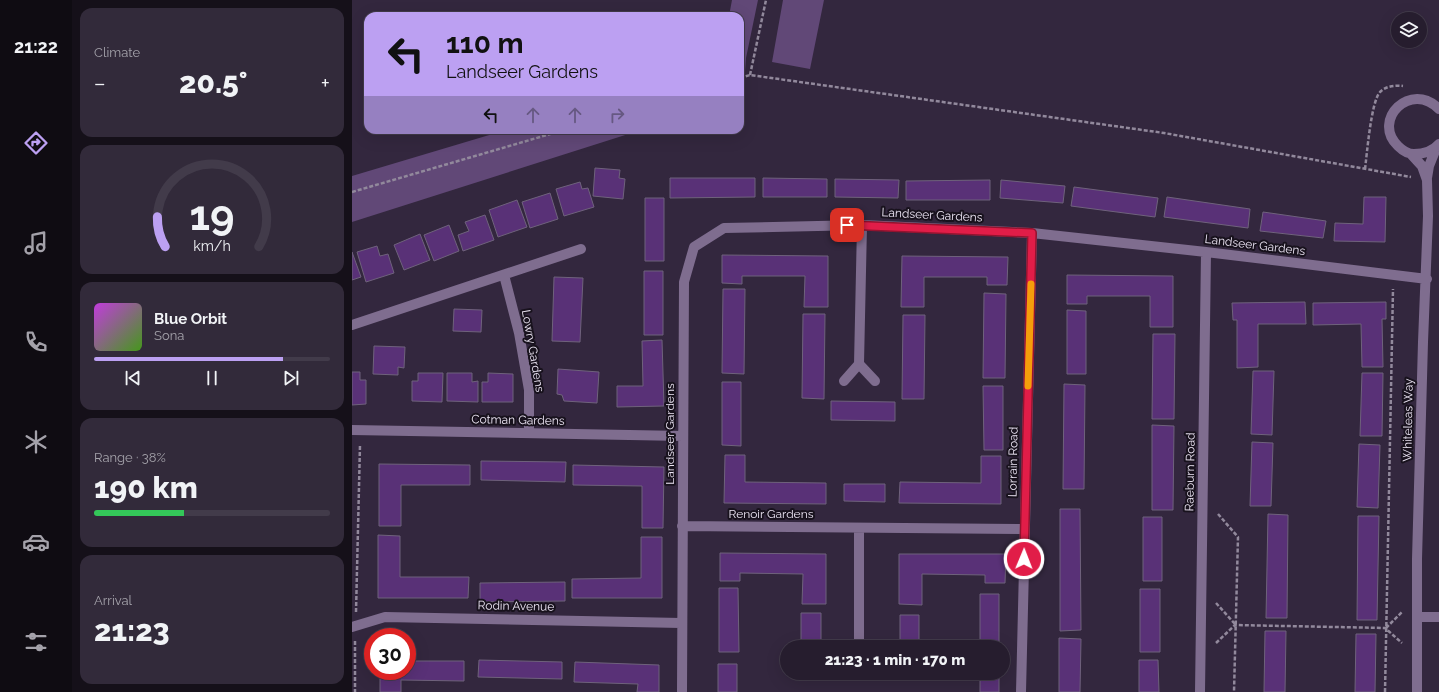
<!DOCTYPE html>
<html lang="en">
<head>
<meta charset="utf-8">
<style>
	:root { --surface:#261d2e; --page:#322a3a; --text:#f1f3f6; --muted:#a4a2aa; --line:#423b4a; --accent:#bca0f2 }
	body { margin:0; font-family:Raleway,sans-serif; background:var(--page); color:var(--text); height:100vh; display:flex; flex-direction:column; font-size:15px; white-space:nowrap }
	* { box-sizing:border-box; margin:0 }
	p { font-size:13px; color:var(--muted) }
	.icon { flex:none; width:22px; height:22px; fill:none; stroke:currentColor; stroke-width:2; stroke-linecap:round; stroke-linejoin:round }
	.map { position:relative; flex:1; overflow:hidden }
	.side { display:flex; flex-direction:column; gap:8px; padding:8px; background:#151019; width:280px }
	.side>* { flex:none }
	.guide { position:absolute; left:12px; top:12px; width:380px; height:122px; border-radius:12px; box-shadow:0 4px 16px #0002,0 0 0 1px var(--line); background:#bca0f2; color:#111; overflow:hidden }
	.fabs { position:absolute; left:1039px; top:12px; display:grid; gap:8px }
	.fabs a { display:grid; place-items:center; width:36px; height:36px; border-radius:50%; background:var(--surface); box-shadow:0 4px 16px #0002,0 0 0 1px var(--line); font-size:20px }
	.speed { position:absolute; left:12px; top:628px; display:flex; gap:8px; font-size:20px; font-weight:700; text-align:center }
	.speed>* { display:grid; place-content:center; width:52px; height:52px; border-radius:50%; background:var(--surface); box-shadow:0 4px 16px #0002,0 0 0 1px var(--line); line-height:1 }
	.speed .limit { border:6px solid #d22; background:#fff; color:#111 }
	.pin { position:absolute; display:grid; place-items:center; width:34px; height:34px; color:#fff; margin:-17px; border-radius:8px; box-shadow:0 2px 6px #0006 }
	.me { position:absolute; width:44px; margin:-22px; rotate:1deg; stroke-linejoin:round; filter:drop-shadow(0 0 3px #0008) }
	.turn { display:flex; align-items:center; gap:14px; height:84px; padding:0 16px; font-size:18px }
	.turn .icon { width:52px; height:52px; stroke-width:2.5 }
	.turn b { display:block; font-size:28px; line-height:34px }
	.lanes { display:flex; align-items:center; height:38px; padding:0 16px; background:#0003; justify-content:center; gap:20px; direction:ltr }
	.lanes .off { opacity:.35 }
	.big { font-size:30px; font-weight:800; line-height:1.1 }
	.side .card { flex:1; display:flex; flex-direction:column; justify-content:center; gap:6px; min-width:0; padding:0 14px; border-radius:12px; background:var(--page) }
	.side .dial { align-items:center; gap:0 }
	.dial svg { height:104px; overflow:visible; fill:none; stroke:var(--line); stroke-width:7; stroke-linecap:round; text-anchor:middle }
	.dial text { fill:var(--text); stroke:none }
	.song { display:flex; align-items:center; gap:12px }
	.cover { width:48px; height:48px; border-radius:6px; background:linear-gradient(135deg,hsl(290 70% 55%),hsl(100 70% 35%)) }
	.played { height:4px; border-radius:2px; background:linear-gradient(90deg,var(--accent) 80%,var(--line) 80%) }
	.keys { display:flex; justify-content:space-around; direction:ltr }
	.heat { display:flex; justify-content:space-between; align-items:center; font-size:22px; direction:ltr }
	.charge { height:6px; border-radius:3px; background:linear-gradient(90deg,#34c759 38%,var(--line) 0) }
	.trip { position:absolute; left:428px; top:640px; width:230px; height:40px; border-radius:20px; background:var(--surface); box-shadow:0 4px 16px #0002,0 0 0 1px var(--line); font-weight:800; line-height:40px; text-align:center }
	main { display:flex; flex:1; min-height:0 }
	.tabs { display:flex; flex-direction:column; width:72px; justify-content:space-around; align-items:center; background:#0f0c12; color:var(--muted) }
	.tabs .icon { width:28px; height:28px }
	.tabs .active { color:var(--accent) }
	.tabs b { font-size:18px; color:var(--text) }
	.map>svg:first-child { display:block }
	.green { fill:#614877 }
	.building { fill:#593177; stroke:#6f627c }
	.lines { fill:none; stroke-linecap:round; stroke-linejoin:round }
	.path { stroke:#92899c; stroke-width:2.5; stroke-dasharray:4 2; stroke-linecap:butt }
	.minor { stroke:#7f6d8f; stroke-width:10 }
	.route-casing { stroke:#92132f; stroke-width:10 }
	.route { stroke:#e11d48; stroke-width:7 }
	.slow { stroke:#f59e0b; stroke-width:7 }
	.labels { text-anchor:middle; stroke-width:4; stroke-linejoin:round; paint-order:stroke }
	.street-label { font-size:12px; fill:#ece5f4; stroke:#18121d }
</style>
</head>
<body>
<main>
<nav class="tabs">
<b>21:22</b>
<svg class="icon active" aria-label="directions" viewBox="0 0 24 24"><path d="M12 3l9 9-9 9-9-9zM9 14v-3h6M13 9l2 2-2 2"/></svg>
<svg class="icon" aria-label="music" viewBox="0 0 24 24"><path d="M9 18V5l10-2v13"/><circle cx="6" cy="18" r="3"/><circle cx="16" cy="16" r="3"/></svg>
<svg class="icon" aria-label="phone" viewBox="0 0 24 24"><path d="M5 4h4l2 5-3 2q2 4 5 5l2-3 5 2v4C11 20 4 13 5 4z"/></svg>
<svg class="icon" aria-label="climate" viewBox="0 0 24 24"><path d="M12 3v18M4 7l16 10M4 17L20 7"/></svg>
<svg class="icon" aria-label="car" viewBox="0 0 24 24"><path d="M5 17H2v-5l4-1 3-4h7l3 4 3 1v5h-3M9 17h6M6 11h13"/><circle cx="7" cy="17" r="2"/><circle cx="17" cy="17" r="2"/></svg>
<svg class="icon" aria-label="filters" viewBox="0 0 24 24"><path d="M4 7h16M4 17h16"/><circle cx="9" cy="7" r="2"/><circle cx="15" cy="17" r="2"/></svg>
</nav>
<section class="side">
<div class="card"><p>Climate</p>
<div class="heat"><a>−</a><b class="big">20.5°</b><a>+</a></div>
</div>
<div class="card dial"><svg viewBox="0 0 100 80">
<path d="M14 69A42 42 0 1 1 86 69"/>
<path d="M14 69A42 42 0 0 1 8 46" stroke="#bca0f2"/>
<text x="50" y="56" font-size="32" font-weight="700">19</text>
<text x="50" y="72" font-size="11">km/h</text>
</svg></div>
<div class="card">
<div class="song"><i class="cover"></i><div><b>Blue Orbit</b><p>Sona</p></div></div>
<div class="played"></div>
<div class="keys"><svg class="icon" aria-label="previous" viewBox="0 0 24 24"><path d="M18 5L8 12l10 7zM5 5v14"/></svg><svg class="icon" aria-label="pause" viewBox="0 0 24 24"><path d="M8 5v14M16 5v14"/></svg><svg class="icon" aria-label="next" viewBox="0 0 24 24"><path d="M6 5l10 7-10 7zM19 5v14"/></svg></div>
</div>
<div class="card"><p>Range · 38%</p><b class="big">190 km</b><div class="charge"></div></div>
<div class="card"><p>Arrival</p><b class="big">21:23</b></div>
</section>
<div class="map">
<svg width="1087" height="692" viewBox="0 0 1087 692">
	<rect width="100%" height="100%" fill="#33273e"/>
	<path class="green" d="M380 0H406L394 58 391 98 388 99V16H377Z
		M431 0H472L458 69 420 62Z
		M154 130H289L0 222V176Z"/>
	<path class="building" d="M243 168 268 170 267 178 273 179 271 199 241 196Z
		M318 178H403V197L318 198Z
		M411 178 475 179V197H411Z
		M483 179 547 180 546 198 483 197Z
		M638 180V200H554V181Z
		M649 180 713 186 711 203 648 198Z
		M228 182 230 189 236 188 242 207 212 216 204 189Z
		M722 187 806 198 803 217 719 206Z
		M198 193 206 219 178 228 170 202Z
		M815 197 898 209 896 228 812 217Z
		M1012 197H1034L1033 242 982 241 983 223 1011 224Z
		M293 198H312V261H293Z
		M165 200 175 227 146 237 137 210Z
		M911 212 974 221 971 238 908 231Z
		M133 215 142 240 111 251 106 235 117 231 113 222Z
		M97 225 107 251 82 261 72 235Z
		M68 234 78 260 52 270 42 245Z
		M25 246 28 256 36 254 42 273 14 282 5 252Z
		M0 252 9 277 0 280Z
		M370 255 476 256V307H452L453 276H390V284L370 283Z
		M550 256 656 257 655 285H635V277H572V307H549Z
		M292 271H311V335H292Z
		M715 275 821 276V327H798V296H735V304H715Z
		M202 277 231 278 228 342 200 341Z
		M371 289H393L392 374 370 373Z
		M632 293 654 294 653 378H631Z
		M953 302 954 324H906V367L885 368V320H881L880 303Z
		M1034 302V319H1030L1031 367H1010L1009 324 961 325V303Z
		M102 309 130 310 129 332 101 331Z
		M715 310 734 311V374H715Z
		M451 314H473L472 399 450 398Z
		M551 315H573L572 399H550Z
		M801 334H823L822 419H800Z
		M310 340 312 406 265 407V386H291L290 341Z
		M22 346 53 347 52 368 46 367V375L21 374Z
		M206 369 247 372 245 403 212 401 210 395 205 394Z
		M901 371H922L920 435 899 434Z
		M0 372H8V380H14V404L0 405Z
		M66 373H91L90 402 60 401V381H66Z
		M95 373H120V382L126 381V402L95 401Z
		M136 373 161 374V402H130V382H136Z
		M1010 373H1031L1030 436H1008Z
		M370 382H389V446L370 445Z
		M712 384 733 385 732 489H711Z
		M631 386H651V450H632Z
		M479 401 543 402V421L479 420Z
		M800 425 822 426 821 510H800Z
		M900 442 921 443 919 506H898Z
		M1007 444 1028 445 1026 508 1005 507Z
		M373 455H393V482L474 483V504L372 503Z
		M629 456H649V504L547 503 548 482 629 483Z
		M129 461 214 462 213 482 129 480Z
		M27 464 118 465V485H49V526H27Z
		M221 465 312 467 311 528H290V486L221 485Z
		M492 484H533V502L492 501Z
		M708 509H728L729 630 708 631Z
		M916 514 936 515 935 618H914Z
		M1006 516H1027L1025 620H1005Z
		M791 517H810V581H791Z
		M26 535 48 536V577H117L116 598H26Z
		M289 537H310V598H220V579L289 578Z
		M368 553 474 554V604H450L451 574 388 573V581H368Z
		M547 554H654L653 583H633V575L570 574V605L547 604Z
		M213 582V601L128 602V583Z
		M367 588H386L387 652H367Z
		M788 589H808V652H788Z
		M628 594H647V647H628Z
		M449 613H469V647H449Z
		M548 615H567V647H548Z
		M913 631H934L933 692H912Z
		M1004 634H1024L1023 692H1003Z
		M707 638 729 639 728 692H707Z
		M127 660 210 662V679L126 677Z
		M787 660H806L807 692H787Z
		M55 661H112V681L49 680V692H28V671H55Z
		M223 662 307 665V692H285L286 684 222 682Z
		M366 664H385V692H366Z
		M450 673H469V677H450Z
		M548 673H567V679H548Z
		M628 673H647V692H628Z"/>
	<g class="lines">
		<path class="path" d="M398 75 414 0
			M388 78 398 75 812 133 1059 177
			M1013 169C1015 154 1019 102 1028 92 1034 86 1043 85 1051 86
			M0 192 212 130
			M866 514 886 537 882 692
			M864 603 883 624
			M4 612 8 445
			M1034 628 1050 612
			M3 641V692
			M864 643 883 625 1033 628 1050 643
			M1033 692 1041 289"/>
		<path class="minor" d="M1087 109C1059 80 1019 120 1046 146 1050 150 1056 154 1062 154 1072 154 1081 151 1087 144
			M1059 154 1070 166 1075 180 1076 216 1071 342 1065 559V692
			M1075 178 1077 166 1085 146
			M152 275 167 333 177 390V433
			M0 325 229 249
			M507 364 510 225
			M492 381 507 364 523 381
			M0 430 331 436
			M330 526 673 529
			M1065 617H1087
			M0 627 33 617 329 623
			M507 647V528
			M330 692 332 282 342 247 372 228 510 225 680 233 854 252 1075 279
			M669 692 680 233
			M848 692 854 252"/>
	</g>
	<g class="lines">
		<defs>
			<path id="route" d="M495 225 680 233 672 559"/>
		</defs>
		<use href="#route" class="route-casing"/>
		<use href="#route" class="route"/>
		<path class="slow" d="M676 386 679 284"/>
	</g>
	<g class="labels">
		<g class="street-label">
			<text transform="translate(580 215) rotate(3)" y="4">Landseer Gardens</text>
			<text transform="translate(903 245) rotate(7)" y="4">Landseer Gardens</text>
			<text transform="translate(181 351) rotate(80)" y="4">Lowry Gardens</text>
			<text transform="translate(166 420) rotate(1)" y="4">Cotman Gardens</text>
			<text transform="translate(1056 420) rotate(-89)" y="4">Whiteleas Way</text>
			<text transform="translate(318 434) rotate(-90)" y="4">Landseer Gardens</text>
			<text transform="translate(661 462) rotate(-89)" y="4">Lorrain Road</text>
			<text transform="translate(838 472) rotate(-89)" y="4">Raeburn Road</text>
			<text x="419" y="518">Renoir Gardens</text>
			<text transform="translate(164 606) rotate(1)" y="4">Rodin Avenue</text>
		</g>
	</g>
</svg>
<div class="fabs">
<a><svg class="icon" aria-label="layers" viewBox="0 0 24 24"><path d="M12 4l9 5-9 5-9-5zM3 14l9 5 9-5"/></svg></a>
</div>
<div class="speed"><div class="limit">30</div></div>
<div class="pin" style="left:495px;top:225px;background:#d93025"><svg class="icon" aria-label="arrive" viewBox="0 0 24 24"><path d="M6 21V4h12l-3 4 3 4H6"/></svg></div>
<svg class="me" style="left:672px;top:559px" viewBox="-20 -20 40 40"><circle r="17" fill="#e11d48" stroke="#fff" stroke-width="3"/><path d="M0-11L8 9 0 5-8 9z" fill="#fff"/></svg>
<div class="trip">21:23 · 1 min · 170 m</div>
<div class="guide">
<div class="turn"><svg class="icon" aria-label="left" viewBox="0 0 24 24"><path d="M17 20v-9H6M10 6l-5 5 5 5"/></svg><div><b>110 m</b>Landseer Gardens</div></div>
<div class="lanes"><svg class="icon" aria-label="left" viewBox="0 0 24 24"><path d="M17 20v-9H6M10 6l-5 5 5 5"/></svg><svg class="icon off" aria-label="ahead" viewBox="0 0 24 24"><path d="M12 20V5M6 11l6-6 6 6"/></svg><svg class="icon off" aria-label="ahead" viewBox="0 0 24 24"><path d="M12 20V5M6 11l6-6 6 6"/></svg><svg class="icon off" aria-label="right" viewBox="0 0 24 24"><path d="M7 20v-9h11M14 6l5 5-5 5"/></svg></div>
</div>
</div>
</main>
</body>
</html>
